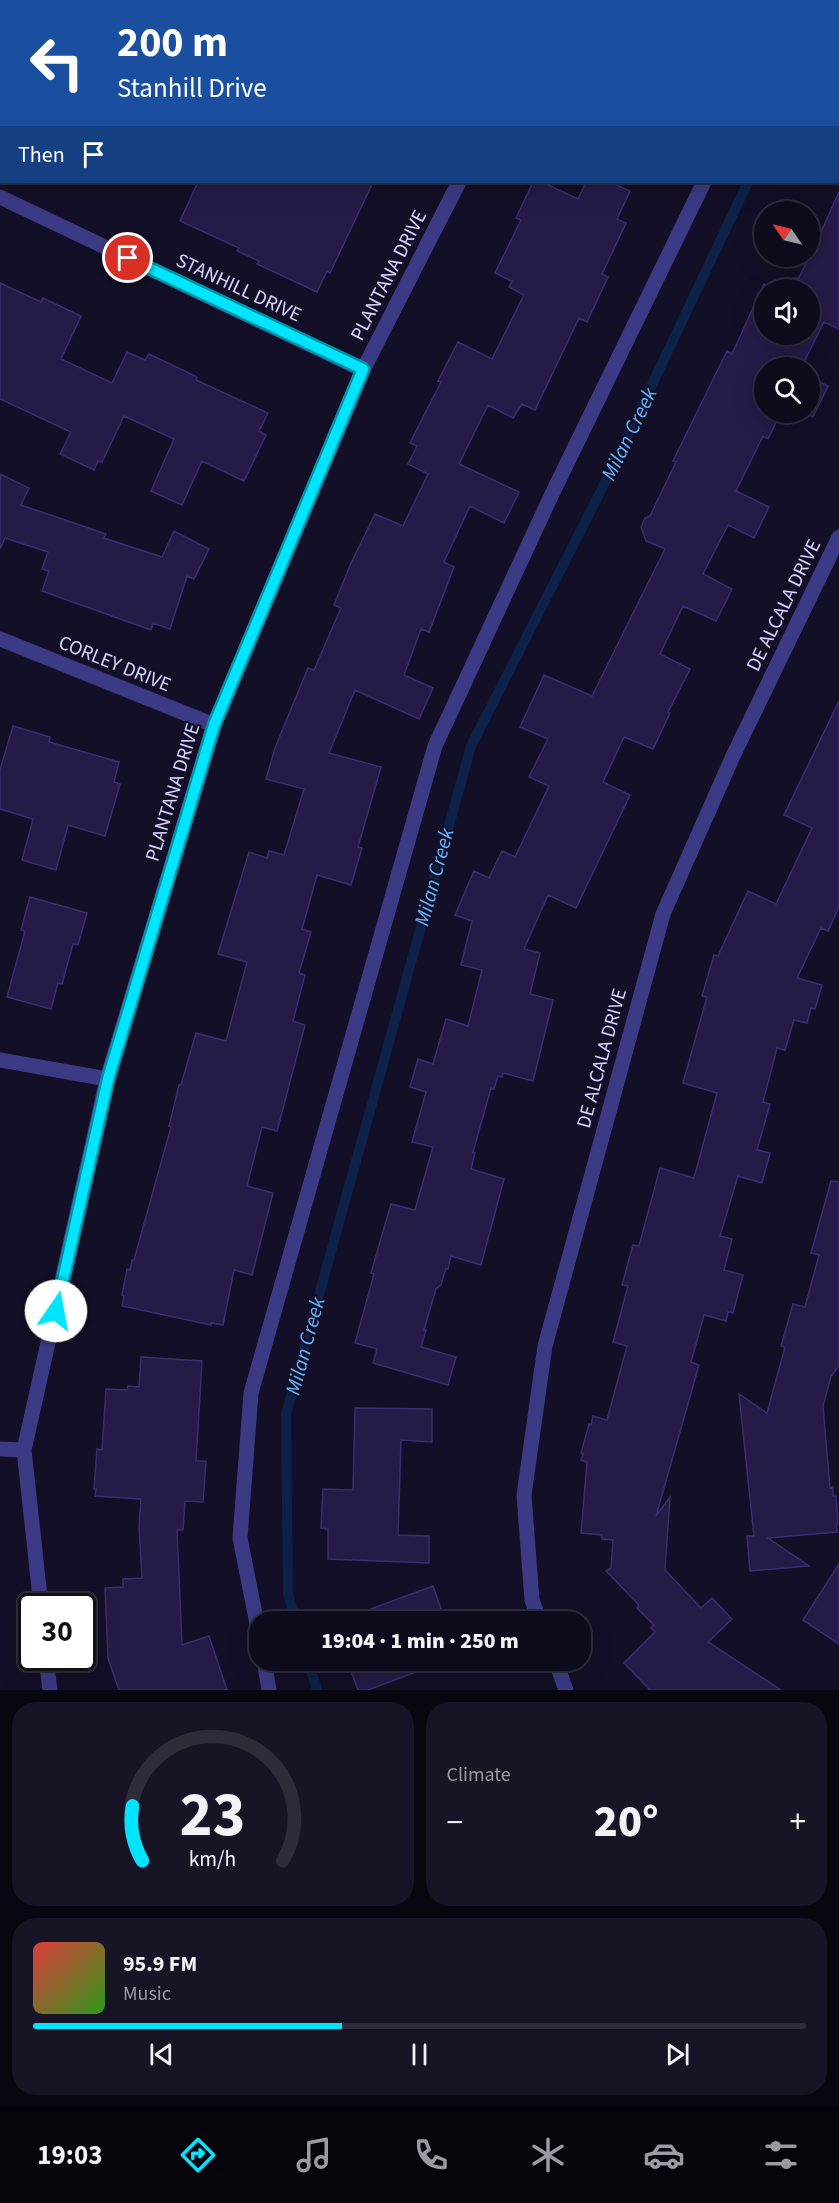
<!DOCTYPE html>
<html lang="en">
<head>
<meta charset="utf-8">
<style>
	:root { --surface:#0e0b1c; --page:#171425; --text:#f1f3f6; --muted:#9b9ba3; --line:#2e2b3b; --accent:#00e5ff }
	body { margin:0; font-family:"Source Sans 3",sans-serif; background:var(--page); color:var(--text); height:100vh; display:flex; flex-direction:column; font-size:22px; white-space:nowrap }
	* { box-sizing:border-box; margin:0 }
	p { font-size:20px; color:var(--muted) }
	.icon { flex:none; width:33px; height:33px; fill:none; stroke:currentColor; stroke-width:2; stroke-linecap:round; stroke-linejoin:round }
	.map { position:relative; height:1690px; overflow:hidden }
	.details { display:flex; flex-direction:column; gap:12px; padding:12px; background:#08060f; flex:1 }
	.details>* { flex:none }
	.banner { position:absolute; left:0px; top:0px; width:840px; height:183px; box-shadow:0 6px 24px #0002,0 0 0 2px var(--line); background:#1a4fa0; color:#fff; overflow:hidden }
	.needle { width:39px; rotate:304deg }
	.buttons { position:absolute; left:754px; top:201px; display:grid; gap:12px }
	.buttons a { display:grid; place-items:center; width:66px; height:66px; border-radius:50%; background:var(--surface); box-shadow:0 6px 24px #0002,0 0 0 2px var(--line); font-size:30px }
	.speed { position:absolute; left:18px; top:1593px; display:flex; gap:12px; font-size:30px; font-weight:700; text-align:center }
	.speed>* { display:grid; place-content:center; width:78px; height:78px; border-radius:50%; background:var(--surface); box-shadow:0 6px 24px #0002,0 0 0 2px var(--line); line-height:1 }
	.speed .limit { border:3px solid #111; border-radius:9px; background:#fff; color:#111 }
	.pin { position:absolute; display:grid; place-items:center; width:51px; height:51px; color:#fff; margin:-26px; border:3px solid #fff; border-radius:50%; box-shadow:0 2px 6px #0007 }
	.me { position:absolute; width:66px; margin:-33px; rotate:12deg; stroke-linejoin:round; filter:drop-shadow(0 0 4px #0008) }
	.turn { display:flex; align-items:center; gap:21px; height:126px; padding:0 18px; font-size:27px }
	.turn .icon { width:78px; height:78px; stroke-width:2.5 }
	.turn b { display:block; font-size:42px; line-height:51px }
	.then { display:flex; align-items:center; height:57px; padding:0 18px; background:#0003; gap:12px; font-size:22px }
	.big { font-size:45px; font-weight:800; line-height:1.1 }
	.details .widget { flex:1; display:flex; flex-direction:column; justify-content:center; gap:9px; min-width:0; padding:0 21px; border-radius:24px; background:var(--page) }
	.details .dial { align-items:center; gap:0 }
	.dial svg { height:156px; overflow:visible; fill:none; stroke:var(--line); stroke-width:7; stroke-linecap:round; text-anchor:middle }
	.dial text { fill:var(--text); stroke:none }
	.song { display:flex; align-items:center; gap:18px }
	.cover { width:72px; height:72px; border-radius:9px; background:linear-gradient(135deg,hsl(0 70% 55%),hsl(110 70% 35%)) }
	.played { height:6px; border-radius:3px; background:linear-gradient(90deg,var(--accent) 40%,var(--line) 40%) }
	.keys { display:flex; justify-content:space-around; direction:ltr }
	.heat { display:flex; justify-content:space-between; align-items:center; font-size:33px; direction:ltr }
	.details .tiles { flex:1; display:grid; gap:12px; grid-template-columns:1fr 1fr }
	.widget:last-child { grid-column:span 2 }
	.trip { position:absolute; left:249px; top:1611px; width:342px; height:60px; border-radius:24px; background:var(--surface); box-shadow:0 6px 24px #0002,0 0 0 2px var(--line); font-weight:800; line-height:60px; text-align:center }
	.tab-bar { display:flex; height:96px; justify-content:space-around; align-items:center; background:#06040b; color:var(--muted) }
	.tab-bar .icon { width:42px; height:42px }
	.tab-bar .selected { color:var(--accent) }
	.tab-bar b { font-size:27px; color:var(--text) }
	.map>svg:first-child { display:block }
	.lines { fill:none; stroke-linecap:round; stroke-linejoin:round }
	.stream { stroke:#0c2248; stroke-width:10 }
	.building { fill:#241b47; stroke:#3b2d73; stroke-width:1.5 }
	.minor { stroke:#3d3a85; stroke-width:15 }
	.route-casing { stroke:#0095a6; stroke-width:15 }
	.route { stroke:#00e5ff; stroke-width:10 }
	.labels { text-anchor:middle; stroke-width:4.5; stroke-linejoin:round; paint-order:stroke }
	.street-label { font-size:20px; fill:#d9d4ff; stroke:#130f26 }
	.water-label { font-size:21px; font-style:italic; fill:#62b6ff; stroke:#130f26 }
</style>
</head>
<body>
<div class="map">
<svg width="839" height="1690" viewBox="0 0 839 1690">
	<rect width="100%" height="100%" fill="#130f26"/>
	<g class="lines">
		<path class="stream" d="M833 2 834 0
			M296 1622 288 1594 286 1414 471 746 613 467 748 182
			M308 1660 317 1690"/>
	</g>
	<path class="building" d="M198 182H373L330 273 327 271 317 292 257 264 259 261 237 251 239 248 180 221Z
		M533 182H542L578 199 586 182H610L630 191 617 219 626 223 602 274 608 277 587 322 579 318 535 410 522 404 513 418 488 405 459 464 519 492 504 523 470 506 444 562 454 567 429 632 421 629 404 675 433 688 419 719 355 690 329 753 381 767 358 847 362 848 351 885 317 875 302 929 311 932 299 973 305 975 293 1021 305 1025 277 1131 262 1127 247 1186 273 1193 252 1275 234 1270 223 1325 211 1323V1325L122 1306 124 1296 122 1295 127 1269 130 1270 132 1260H134L171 1127 169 1126 179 1085H181L196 1033 226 1041 247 962 218 954 249 852 267 858 269 851 284 855 304 789 266 779 275 748 308 668 314 670 341 608 334 605 351 563 375 514 403 526 428 474 408 464 417 446 410 443 441 382 438 381 458 342 492 359 524 295 509 287 512 281 495 273 521 220 516 218Z
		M839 192V329L824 322 801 368H765V412H781L768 439 763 436 736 491 769 507 754 538 728 525 703 574 732 589 716 621 683 606 660 654 690 669 668 712 670 713 653 749 624 737 603 782 630 795 576 908 548 895 524 949 540 953 530 994 553 1000 533 1081 503 1073 502 1077 498 1076 494 1089 491 1088 473 1152 475 1153 471 1169 504 1179 481 1265 451 1256 448 1269 446 1268 441 1285 436 1289 424 1330H426L421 1347 456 1357 448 1385 373 1363 377 1349 355 1343 374 1274 371 1273 391 1204 415 1210 433 1147 412 1142 426 1092 410 1087 418 1059 433 1064 446 1019 468 1026 482 970 461 965 472 921 455 915 474 871 489 878 502 851 515 857 549 786 529 777 548 739 520 727 544 675 592 696 665 549 646 541 641 527 645 518 650 516 676 462 673 461 727 351 732 354 764 284 776 290H765V334H810V290H789L794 278 798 279 810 256Z
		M0 283 41 302 43 298 81 316 61 359 112 383 127 352 145 360 149 354 197 377 196 380 268 413 259 431 266 435 244 481 202 461 182 505 151 491 174 439 124 416 102 462 98 461 94 470 60 454 71 432 0 399Z
		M810 377 828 386 813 417 804 412H810Z
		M0 474 29 488 21 505 106 534 104 538 162 557 174 531 209 549 194 579 187 576 170 629 153 623 151 630 42 591 49 571 42 569 48 552 5 538 0 549Z
		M839 701V907L828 931 821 928 797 978 822 985 815 1009 811 1008 807 1023 794 1020 785 1050 777 1048 763 1102 770 1104 757 1150 770 1153 762 1183 738 1176 720 1236 732 1239 724 1270 743 1275 733 1313 728 1312 726 1321 704 1315 691 1362 699 1365 656 1516 670 1497 665 1570 701 1608 712 1598 732 1619 708 1642 781 1690H650L624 1663 655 1632 651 1628 654 1625 637 1608 639 1605 606 1571 611 1568 613 1540 602 1539V1535L581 1533 587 1462 581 1460 583 1454 581 1453 589 1424 591 1425 593 1416 607 1420 627 1346 613 1342 628 1286 622 1285 633 1245 639 1246 660 1168 694 1178 717 1093 683 1083 707 997 702 996 714 955 718 956 748 891 776 904 812 828 784 815Z
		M13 726 50 737 49 742 119 762 114 782 120 784 105 836 68 825 56 870 22 860 33 819 0 809V770Z
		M30 897 87 913 78 945 73 944 62 984 58 983 51 1009 7 997 25 931 21 930Z
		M831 1181 839 1182V1366L831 1376 823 1406 830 1488 833 1487V1496H836L838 1524H836L837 1532 768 1538 809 1566 750 1571 747 1536H754L739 1394 767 1413 785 1347 781 1346 793 1304 805 1307 819 1255 811 1253Z
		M141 1357 202 1361 196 1461H206L203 1502 185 1501 183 1530H177L182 1645 209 1636 227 1690H119L108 1658 105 1588 123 1587V1579L142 1578 139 1526 141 1499 95 1496 96 1489H94L97 1449 102 1450 106 1389 127 1390 128 1386 139 1387Z
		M355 1408 432 1409V1442L401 1440 398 1535 429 1536V1563L328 1559V1529L321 1528 323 1489 353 1490Z
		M839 1564V1644L803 1620Z
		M433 1586 444 1617 434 1622H363L360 1613Z
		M347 1660H439L440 1663 368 1690H358Z"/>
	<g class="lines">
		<path class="minor" d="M522 0 525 2
			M551 2 552 0
			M792 2 793 0
			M0 197 363 370
			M0 639 214 725
			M0 1060 107 1079
			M0 1449 24 1450
			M41 1606 24 1450 107 1079 214 725 363 370 459 182
			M540 1622 532 1600 524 1495 545 1346 663 914 733 756 839 537
			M260 1639 240 1538 251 1393 435 746 552 494 704 182
			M46 1658 50 1690
			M264 1660 269 1690
			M555 1660 566 1690"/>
	</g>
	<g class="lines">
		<defs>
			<path id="route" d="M56 1311 108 1079 214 725 363 369 128 258"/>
		</defs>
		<use href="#route" class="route-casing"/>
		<use href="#route" class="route"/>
	</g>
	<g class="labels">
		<g class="street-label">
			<text transform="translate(388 275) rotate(-63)" y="7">PLANTANA DRIVE</text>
			<text transform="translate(239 287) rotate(25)" y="7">STANHILL DRIVE</text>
			<text transform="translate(783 605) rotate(-64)" y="7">DE ALCALA DRIVE</text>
			<text transform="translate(115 663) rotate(22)" y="7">CORLEY DRIVE</text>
			<text transform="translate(172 792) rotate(-73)" y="7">PLANTANA DRIVE</text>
			<text transform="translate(601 1058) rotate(-75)" y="7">DE ALCALA DRIVE</text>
		</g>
		<g class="water-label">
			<text transform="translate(629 434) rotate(-64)" y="7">Milan Creek</text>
			<text transform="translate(434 877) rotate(-75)" y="7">Milan Creek</text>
			<text transform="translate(305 1346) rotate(-75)" y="7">Milan Creek</text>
		</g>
	</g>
</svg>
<div class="buttons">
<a><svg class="needle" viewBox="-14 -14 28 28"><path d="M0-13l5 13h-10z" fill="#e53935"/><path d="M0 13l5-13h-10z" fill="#9b9ba3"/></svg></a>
<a><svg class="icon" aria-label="sound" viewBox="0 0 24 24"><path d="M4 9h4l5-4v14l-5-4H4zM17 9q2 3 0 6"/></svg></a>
<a><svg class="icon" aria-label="search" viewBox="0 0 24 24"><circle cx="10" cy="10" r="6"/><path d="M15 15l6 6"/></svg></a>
</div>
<div class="speed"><div class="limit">30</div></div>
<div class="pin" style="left:128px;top:258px;background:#d93025"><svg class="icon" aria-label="arrive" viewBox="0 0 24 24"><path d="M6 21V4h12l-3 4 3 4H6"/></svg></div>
<svg class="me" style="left:56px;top:1311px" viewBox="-20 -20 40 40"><circle r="19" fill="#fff"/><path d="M0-13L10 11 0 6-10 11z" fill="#00e5ff"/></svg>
<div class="trip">19:04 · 1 min · 250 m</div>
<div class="banner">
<div class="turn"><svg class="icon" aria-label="left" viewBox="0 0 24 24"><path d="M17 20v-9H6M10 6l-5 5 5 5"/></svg><div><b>200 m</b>Stanhill Drive</div></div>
<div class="then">Then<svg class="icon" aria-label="arrive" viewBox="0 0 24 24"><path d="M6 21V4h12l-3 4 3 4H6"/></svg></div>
</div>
</div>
<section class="details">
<div class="tiles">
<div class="widget dial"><svg viewBox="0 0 100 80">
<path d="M14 69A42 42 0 1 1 86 69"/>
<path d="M14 69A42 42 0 0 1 9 41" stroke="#00e5ff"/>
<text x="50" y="56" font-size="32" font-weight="700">23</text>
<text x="50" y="72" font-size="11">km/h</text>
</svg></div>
<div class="widget"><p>Climate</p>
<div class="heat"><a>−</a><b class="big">20°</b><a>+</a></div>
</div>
<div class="widget">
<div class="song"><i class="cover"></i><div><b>95.9 FM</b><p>Music</p></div></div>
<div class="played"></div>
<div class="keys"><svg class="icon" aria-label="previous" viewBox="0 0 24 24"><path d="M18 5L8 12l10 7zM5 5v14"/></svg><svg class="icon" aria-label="pause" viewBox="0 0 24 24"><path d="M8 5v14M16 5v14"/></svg><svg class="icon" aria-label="next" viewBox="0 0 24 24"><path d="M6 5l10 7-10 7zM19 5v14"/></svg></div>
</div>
</div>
</section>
<nav class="tab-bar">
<b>19:03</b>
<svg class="icon selected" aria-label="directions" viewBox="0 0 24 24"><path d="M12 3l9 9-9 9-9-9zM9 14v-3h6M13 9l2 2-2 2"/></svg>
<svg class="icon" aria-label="music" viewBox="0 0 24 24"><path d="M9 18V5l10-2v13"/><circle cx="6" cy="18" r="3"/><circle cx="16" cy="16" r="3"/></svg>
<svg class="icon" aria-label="phone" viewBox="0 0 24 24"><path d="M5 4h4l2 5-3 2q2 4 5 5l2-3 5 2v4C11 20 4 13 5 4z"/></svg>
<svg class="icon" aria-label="climate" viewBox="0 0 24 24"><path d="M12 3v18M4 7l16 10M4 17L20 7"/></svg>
<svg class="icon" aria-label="car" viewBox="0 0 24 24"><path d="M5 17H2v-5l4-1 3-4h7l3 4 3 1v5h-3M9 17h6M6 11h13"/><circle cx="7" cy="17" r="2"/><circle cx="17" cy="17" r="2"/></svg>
<svg class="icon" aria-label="filters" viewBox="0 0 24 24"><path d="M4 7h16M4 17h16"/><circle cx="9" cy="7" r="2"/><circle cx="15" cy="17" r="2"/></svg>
</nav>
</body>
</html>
